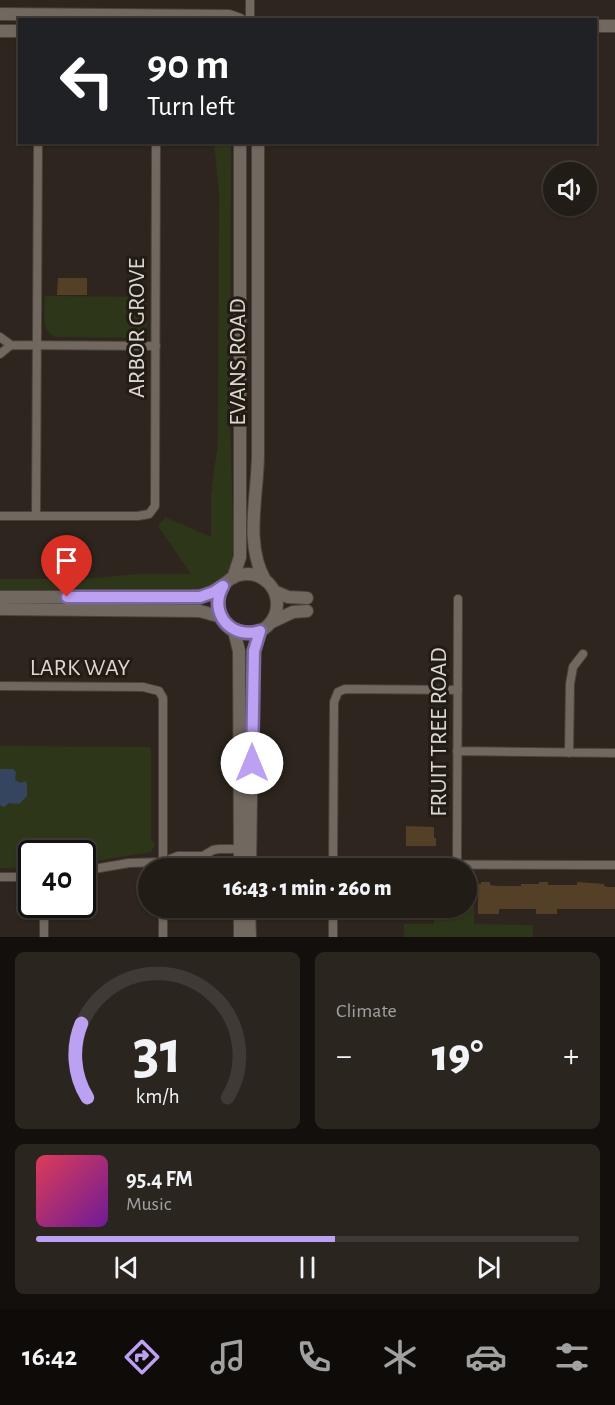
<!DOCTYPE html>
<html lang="en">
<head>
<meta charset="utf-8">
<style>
	:root { --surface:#221c16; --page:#2a251f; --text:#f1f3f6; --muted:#a2a1a1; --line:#3f3a35; --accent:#bca0f2 }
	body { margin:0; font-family:"Alegreya Sans",sans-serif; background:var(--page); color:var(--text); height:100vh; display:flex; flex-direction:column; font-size:22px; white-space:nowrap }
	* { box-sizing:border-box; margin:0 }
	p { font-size:20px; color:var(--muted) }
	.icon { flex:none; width:33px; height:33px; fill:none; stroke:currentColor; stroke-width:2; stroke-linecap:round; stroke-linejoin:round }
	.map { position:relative; height:937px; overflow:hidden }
	.panel { display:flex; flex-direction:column; gap:15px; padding:15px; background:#130f0c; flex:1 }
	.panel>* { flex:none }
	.guide { position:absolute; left:18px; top:18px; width:579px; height:126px; border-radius:0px; box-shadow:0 2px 4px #0004,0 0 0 2px var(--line); background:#202124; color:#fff; overflow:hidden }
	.fabs { position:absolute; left:543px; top:162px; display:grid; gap:12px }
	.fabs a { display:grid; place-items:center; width:54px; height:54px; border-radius:50%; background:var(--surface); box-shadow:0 2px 4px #0004,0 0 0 2px var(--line); font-size:30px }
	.speed { position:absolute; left:18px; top:840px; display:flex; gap:12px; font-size:30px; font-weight:700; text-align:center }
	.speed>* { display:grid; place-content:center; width:78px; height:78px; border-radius:50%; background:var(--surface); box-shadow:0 2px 4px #0004,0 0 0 2px var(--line); line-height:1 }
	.speed .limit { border:3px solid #111; border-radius:9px; background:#fff; color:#111 }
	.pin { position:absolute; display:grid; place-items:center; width:51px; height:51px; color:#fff; margin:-62px -26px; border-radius:50% 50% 50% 0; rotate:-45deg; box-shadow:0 0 6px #0007 }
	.pin .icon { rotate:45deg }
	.me { position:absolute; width:66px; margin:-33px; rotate:0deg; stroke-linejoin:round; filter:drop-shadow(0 0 4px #0008) }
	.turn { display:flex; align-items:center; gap:21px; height:126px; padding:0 30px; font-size:27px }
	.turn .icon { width:78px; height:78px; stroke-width:2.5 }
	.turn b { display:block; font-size:42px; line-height:51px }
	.big { font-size:45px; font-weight:800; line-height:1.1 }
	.panel .tile { flex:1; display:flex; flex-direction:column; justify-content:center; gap:9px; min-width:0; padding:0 21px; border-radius:9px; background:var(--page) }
	.panel .dial { align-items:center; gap:0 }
	.dial svg { height:156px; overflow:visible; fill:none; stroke:var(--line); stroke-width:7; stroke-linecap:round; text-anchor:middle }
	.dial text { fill:var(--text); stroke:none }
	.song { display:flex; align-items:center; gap:18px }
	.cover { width:72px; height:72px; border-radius:9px; background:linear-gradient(135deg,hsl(350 70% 55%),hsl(280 70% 35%)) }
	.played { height:6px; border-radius:3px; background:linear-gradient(90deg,var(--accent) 55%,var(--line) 55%) }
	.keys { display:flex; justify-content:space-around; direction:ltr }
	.heat { display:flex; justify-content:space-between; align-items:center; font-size:33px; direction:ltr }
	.panel .tiles { flex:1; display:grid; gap:15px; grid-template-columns:1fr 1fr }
	.tile:last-child { grid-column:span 2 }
	.trip { position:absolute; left:138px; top:858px; width:339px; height:60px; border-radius:30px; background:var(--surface); box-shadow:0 2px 4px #0004,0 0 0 2px var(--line); font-weight:800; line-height:60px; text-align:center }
	.menu { display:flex; height:96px; justify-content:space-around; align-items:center; background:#0e0b09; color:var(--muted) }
	.menu .icon { width:42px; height:42px }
	.menu .active { color:var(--accent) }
	.menu b { font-size:27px; color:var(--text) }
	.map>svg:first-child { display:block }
	.green { fill:#2e361a }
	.water { fill:#35455f }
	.building { fill:#534026 }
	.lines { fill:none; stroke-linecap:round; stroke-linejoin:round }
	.street-casing { stroke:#49423c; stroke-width:10 }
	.secondary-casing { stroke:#49423c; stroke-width:14 }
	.street { stroke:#71685f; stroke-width:8 }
	.secondary { stroke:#71685f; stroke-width:12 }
	.route-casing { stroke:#7a689d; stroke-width:15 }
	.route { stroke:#bca0f2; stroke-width:10 }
	.labels { text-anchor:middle; stroke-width:6; stroke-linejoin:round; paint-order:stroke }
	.street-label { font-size:24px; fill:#dcd6d1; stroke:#231c14 }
</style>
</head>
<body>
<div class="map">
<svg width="615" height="937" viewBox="0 0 615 937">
	<rect width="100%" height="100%" fill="#2d251e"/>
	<path class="green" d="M214 143H231L230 418 234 557C225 584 216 590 186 592L0 591V579H83L137 574H191L158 526 165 517 211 537V495L218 442 219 191Z
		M45 296 147 297V326L143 334 133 338 55 337C40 330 45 310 45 296Z
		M0 746 149 747 151 749V839L155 845 151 852 83 863 82 854H32L31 869 0 868Z
		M467 872H474V924L533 925V937H404V924H434V908H466Z"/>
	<path class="water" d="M0 769H13L16 772 15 780 21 783 25 781 27 784V796L19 804 9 803 4 807 0 805Z"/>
	<path class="building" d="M58 278H87V295H57Z
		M406 826 434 827V838H436V846H406Z
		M481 882H490V885L499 886H521V884H539V882H548V885H577V882L604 884V886L607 887H615V909H557V914H536V909H499V914H478V884H481Z"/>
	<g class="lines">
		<defs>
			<path id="street" d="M250 20V0
				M0 337 11 345 156 346
				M0 354 11 345
				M0 516H138L149 514 155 506 156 142
				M36 516 38 142
				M0 686 143 687 159 691 163 698V868
				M457 751 615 753
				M569 753 570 684 573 667 583 654
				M203 856 204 868
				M163 862 176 868
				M251 864 615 865
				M457 864 458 599
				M333 868 334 702 338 692 345 689 458 690
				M82 871 129 863 163 862 178 856H203L213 850 219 849H240L242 852
				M0 877H32
				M44 937V904
				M163 937V908
				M333 937V908"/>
			<path id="secondary" d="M0 14 229 16 240 20
				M596 26H615
				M0 31H20
				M258 142C258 246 258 350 258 454 258 495 244 543 265 580
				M217 604a30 30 0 1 1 60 0a30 30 0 1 1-60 0Z
				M233 578 240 557V142
				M274 591 288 597 307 598
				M0 597H189L206 595 223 586
				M0 609 200 611 221 617
				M272 622 293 612 307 611
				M234 631 239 651 240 868
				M250 868 253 651 260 631
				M249 908 250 937
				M240 937V908"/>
		</defs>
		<use href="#street" class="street-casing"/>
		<use href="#secondary" class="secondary-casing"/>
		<use href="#street" class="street"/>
		<use href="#secondary" class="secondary"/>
	</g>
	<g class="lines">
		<defs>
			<path id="route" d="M67 597H200L214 592 223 586C208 613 231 640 260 631L254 651 252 763"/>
		</defs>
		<use href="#route" class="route-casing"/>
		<use href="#route" class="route"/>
	</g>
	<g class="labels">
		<g class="street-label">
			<text transform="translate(136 328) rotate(-90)" y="8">ARBOR GROVE</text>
			<text transform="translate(237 362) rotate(-90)" y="8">EVANS ROAD</text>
			<text x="80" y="675">LARK WAY</text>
			<text transform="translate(438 732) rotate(-90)" y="8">FRUIT TREE ROAD</text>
		</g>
	</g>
</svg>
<div class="fabs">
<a><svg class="icon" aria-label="sound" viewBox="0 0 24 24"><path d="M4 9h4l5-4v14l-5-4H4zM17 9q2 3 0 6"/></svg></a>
</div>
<div class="speed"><div class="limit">40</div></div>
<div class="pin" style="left:67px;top:597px;background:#d93025"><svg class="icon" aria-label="arrive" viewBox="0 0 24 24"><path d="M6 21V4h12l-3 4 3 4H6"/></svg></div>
<svg class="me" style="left:252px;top:763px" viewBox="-20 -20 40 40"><circle r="19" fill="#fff"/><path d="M0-13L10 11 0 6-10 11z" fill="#bca0f2"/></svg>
<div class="trip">16:43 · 1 min · 260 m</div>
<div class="guide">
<div class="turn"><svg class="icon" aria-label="left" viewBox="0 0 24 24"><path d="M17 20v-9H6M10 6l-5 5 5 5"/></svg><div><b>90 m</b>Turn left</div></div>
</div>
</div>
<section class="panel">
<div class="tiles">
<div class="tile dial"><svg viewBox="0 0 100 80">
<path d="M14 69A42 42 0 1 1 86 69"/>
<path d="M14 69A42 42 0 0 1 11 31" stroke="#bca0f2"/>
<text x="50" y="56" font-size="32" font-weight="700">31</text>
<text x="50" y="72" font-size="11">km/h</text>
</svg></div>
<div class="tile"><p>Climate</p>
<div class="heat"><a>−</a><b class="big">19°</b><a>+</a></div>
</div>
<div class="tile">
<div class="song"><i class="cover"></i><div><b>95.4 FM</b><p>Music</p></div></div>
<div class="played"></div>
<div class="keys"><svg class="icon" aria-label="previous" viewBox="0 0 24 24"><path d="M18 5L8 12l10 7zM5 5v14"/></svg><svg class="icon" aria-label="pause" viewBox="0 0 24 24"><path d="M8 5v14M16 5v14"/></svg><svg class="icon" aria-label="next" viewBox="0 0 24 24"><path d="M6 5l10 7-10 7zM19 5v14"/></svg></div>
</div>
</div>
</section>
<nav class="menu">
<b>16:42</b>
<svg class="icon active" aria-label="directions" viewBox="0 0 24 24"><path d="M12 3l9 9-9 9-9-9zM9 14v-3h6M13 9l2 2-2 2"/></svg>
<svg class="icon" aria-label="music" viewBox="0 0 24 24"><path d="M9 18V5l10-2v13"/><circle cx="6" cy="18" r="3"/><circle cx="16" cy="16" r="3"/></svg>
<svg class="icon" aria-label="phone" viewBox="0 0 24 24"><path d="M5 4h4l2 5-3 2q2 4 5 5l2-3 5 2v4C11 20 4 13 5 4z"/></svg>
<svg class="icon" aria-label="climate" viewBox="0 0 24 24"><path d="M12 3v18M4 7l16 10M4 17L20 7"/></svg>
<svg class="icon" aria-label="car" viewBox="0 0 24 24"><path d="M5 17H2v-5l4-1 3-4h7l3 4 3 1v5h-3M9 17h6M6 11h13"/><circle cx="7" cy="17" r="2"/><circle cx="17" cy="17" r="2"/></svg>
<svg class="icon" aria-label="filters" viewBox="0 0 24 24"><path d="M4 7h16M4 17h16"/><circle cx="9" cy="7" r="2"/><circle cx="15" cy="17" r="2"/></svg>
</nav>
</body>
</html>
